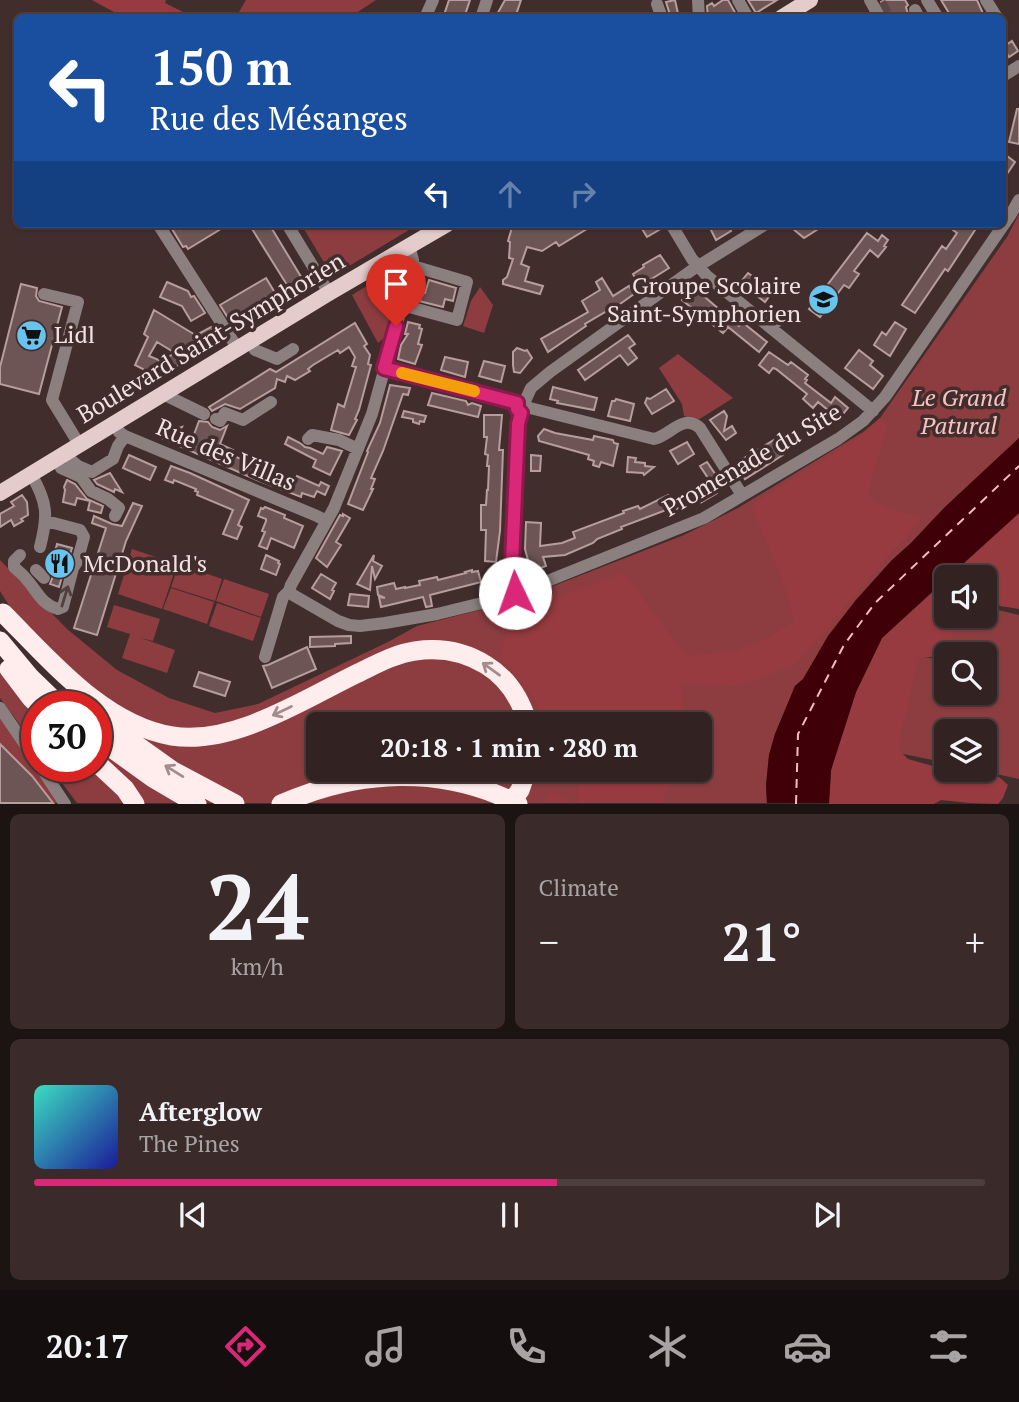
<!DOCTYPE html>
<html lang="en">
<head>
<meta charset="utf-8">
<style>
	:root { --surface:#322222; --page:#3a2a2a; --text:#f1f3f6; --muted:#a8a4a5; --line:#4d3f40; --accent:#db2777 }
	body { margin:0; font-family:"PT Serif",serif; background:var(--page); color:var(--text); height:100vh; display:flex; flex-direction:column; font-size:26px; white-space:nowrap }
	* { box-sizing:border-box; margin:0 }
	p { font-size:23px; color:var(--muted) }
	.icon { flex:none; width:38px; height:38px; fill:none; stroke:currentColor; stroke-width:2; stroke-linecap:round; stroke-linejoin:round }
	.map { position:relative; height:804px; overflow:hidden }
	.drawer { display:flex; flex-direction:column; gap:10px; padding:10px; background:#1c1313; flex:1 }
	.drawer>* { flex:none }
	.banner { position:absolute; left:14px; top:14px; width:992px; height:214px; border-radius:10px; box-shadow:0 2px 5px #0004,0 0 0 2px var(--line); background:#1a4fa0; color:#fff; overflow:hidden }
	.buttons { position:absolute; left:934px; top:565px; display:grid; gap:14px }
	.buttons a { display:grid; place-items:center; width:63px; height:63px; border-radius:10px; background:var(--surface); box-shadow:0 2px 5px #0004,0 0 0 2px var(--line); font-size:35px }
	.speed { position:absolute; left:21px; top:691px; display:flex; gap:14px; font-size:35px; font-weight:700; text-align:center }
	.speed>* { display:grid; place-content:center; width:91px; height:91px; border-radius:50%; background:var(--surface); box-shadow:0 2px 5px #0004,0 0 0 2px var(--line); line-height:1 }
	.speed .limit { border:10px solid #d22; background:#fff; color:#111 }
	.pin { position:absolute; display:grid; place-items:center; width:60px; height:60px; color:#fff; margin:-72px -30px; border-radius:50% 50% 50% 0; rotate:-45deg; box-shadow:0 0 7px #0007 }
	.pin .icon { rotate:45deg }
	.me { position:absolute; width:77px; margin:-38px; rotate:357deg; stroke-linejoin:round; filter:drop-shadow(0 0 5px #0008) }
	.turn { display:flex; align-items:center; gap:24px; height:147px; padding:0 21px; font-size:32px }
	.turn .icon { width:91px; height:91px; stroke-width:2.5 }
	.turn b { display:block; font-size:49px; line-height:60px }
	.lanes { display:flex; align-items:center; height:66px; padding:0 21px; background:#0003; justify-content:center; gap:35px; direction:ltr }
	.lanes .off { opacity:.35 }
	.big { font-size:52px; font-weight:700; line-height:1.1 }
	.drawer .card { flex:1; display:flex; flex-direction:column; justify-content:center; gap:10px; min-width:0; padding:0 24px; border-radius:10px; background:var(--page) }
	.drawer .dial { align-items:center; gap:0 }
	.dial b { font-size:91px; line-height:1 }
	.song { display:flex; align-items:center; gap:21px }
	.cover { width:84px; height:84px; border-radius:10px; background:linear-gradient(135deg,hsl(170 70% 55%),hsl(240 70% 35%)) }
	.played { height:7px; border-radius:4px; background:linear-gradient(90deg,var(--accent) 55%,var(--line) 55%) }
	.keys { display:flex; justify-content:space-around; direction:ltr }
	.heat { display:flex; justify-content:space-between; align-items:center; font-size:38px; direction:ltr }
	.drawer .tiles { flex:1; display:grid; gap:10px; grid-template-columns:1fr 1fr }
	.card:last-child { grid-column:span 2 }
	.trip { position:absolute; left:306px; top:712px; width:406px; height:70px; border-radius:10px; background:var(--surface); box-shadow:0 2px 5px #0004,0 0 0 2px var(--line); font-weight:700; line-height:70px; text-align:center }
	.menu { display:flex; height:112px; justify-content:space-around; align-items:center; background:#140e0e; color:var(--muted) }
	.menu .icon { width:49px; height:49px }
	.menu .on { color:var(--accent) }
	.menu b { font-size:32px; color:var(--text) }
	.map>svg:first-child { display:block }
	.green { fill:#8d3d40; fill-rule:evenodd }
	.forest { fill:#973b40 }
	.water { fill:#400008 }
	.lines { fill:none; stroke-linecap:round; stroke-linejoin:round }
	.ferry { stroke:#f1bcbb; stroke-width:2; stroke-dasharray:9 7; stroke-linecap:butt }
	.building { fill:#6c5554; stroke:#b79d9c; stroke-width:2; fill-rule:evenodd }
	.minor-tunnel { stroke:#5c4848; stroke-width:12; stroke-dasharray:12 6; stroke-linecap:butt }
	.minor { stroke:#8b807f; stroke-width:12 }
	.major { stroke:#e3cccb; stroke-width:16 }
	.highway { stroke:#feedec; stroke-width:19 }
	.oneway { stroke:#513e3d }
	.oneway2 { stroke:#a08d8c }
	.route-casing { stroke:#8e194d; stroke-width:18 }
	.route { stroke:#db2777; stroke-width:12 }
	.slow { stroke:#f59e0b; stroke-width:12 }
	.labels { text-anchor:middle; stroke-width:7; stroke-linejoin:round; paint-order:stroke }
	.poi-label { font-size:24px; fill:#f0e2e1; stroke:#422d2d; text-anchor:start }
	.street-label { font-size:24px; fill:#f0e2e1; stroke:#422d2d }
	.park-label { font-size:24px; font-style:italic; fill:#f7c2c1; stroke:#422d2d }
</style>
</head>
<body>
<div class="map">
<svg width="1019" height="804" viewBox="0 0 1019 804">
	<rect width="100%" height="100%" fill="#422d2d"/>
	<path class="green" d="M246 0H376L350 17H236Z
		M1019 214V438L945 507 911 543 892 560 856 600 828 636 803 680 795 686 775 734 769 755 766 786 767 803H77L50 767H94L96 756V739L209 732 163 729 105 702 18 620 0 591V560L67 629 117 670 169 698 215 713 258 704 388 642 417 626 515 601 684 535 738 508 863 432 880 418 1007 237ZM318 724H700V770H318Z
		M301 224H419L334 275 331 274Z
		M391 271 398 286 384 338 378 343 352 295Z
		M480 287 493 305 484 333 463 326 471 301Z
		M678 354 733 398 698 420 684 416 682 404 659 368Z
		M132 549 177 564 162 609 118 594Z
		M179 564 222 579 215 601 171 587Z
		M224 579 269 594 261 617 216 601Z
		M171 588 214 602 207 624 163 609Z
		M217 603 261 618 253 641 209 626Z
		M114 605 160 619 153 641 141 638 175 650 167 673 122 658 130 634 107 627Z
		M985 607 1019 615V779L978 770H985V732H947V763L894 752 917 656 944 660 951 616H985ZM947 654H985V693H947Z
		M0 666 37 710V748L0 698Z
		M0 711 65 803H0Z"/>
	<path class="forest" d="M92 0H166L165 3 193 17H123Z
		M880 418 887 428 869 487V496C883 510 904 512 922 517L795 665 738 686 680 683 686 724H539L536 702 501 657 509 615 624 573 686 656 735 651 769 637 795 621 780 574 751 505 861 436Z
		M1019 513V609L1000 606 994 597 987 594 985 595V578H948Z
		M947 579V616H960L953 626 952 639 944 652 941 656 918 658 898 749 908 759 947 770 999 777 1008 785 1003 798 998 804 969 803 941 800 934 804H829L831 770 856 692 882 638Z
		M567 770H688L681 778 666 788 662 803H544L549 794 578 803 579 776Z"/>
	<path class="water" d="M1019 438V513L947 578 882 638 856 692 831 770 829 803H767L766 786 769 755 775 734 795 686 803 679 828 636 856 600 892 560 911 543 945 507Z"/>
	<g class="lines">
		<path class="ferry" d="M796 804 798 734 844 645 875 603 1019 466"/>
	</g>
	<path class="building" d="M449 0H470L464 18H443Z
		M505 0H521L515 18H495Z
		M675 0 679 18H671L666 2Z
		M723 0H728L738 18H708L707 6 712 3 714 6Z
		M748 0H777L756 13Z
		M885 0H905L908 5 906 7 909 18H889L881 2Z
		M941 0H977L985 18H952Z
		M1012 41 1018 51 1009 57 1003 47Z
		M1017 109H1019V144L1009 142Z
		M1003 153 1015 162 1003 180Z
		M187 224H229L188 249 186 246 183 247 172 229 178 225 180 229Z
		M249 224H269L306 285 292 293Z
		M513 224H595L559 246 556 242 542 251 527 247 521 264 529 267 525 281 543 286 540 294 503 284V280L507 277 513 259 509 258 510 242 508 241Z
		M639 224H655L659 230 647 237Z
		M708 224H726L731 231 716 240Z
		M798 224H826L804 238 792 228Z
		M957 224H979L948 271 945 269 915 313 902 305 942 246 946 249 957 233 953 230Z
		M867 233 878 241 882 235 888 240 884 246 886 247 878 257 870 250 854 271 859 274 849 288 844 285 820 317 809 309Z
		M660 255 669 268 640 286 633 274 644 267 643 265Z
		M748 273 773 291 765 302 740 283Z
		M266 278 280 301 235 329 220 305Z
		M602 278 613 296 629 286 634 294 613 309 612 308 585 324 586 326 548 352 541 339 588 312 582 301 600 290 596 282Z
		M429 280 456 288 453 301 445 299 443 307 415 300 418 291 425 293Z
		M167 282 188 291 191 297 194 296 205 313 191 321 182 306 160 297Z
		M21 284 37 288 36 296 39 301 62 307 39 394 0 384V367Z
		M693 287 739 326 742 322 767 342 759 352 728 327 723 333 682 300Z
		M154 310 202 339 198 334 211 327 219 340 151 382 143 369 135 365 148 337 144 334ZM157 342 175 353 161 361 149 356Z
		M408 322 420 325 419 328 422 329 418 344 422 345 415 364 398 359 401 345 408 334H405Z
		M895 322 906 329 890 356 874 345 882 332 886 335Z
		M355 323 367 344 364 346 370 355 368 364 371 365 359 410 355 419 357 420 349 435 331 430 338 404 344 407 356 367 352 366 355 357 349 347 340 353 338 350 313 365 308 369 310 371 295 380 287 376 285 382 277 379 275 388 240 409 225 404 212 411 209 407 270 369 276 372Z
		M628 335 635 344 629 348 637 358 628 365 620 355 585 380 578 370Z
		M517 348 525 351 527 350 532 358 520 373 514 372 513 365V352Z
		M859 350 873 361 870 365 883 376 873 389 845 368Z
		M769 352 788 365 791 362 808 375 805 379 807 380 805 383 831 403 835 397 848 408 839 419 818 402 813 408 803 399 807 394 776 369 773 368 769 373 759 365Z
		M445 357 468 362 465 377 441 370Z
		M484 361 505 366 501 382 479 376Z
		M390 385 410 388 408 395 403 394 383 451 371 478 375 479 371 489H373L363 510 348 504 368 452 367 451 380 423Z
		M553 387 597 398 594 410 557 403 558 401 550 399Z
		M666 389 674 401 652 414 645 403 647 398 650 399Z
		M432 393 466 401 468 405 472 403 481 406 478 417 428 405Z
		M616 399 634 404 630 421 608 416 612 401H615Z
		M404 411 426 416 424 422 420 421 419 424 413 422V419L402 417Z
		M724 411 727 416 724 431 732 426 736 433 726 440 710 420Z
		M484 415H502L499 450H503L500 531 496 562 485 561 486 530H481V505H486L487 490H488L489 466H487L488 455 485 454 487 437H484Z
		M199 421 208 422 212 427 220 430 227 426 220 444 233 450 231 455 241 459 246 458 251 460 249 462 270 472 269 473 293 483 297 476 319 486 321 482 329 486 325 495 317 491 314 497 302 493 301 497 257 480 161 438 163 433 182 427 180 431 193 437Z
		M544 429 555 433 593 440 594 436 613 440 614 443 618 444 613 466 601 462 599 467 593 465 594 461 588 459 589 455 539 441 538 436Z
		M288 437 300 443 305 447 310 448 323 454 327 447 342 451 330 475 313 467 316 460 285 444Z
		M774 440 776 444 780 441 786 451 782 453 783 455 745 479 736 465 742 461 741 460Z
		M687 442 694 454 678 464 670 451Z
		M129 455 156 467 150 480 123 468Z
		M531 455 541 456 540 471H531Z
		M628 457 636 458 635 462 645 463V466L654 467 644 475 643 473 627 472Z
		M707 462 720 481 717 493 702 502 708 478 700 466Z
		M171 466 190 473 249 500 238 525 242 527 237 539 223 534 233 510 197 495 198 492 195 491 196 489 174 480 173 483 165 480Z
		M110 473 115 481 122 492 115 489 114 492 97 484 94 480Z
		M67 480 75 484 87 499 103 506 101 513 88 510 90 501 77 498 75 505 63 502 65 490 64 487Z
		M695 488 701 497 688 506 687 503 668 514 666 510 621 527 622 529 597 539 593 543 565 555 543 557 546 566 531 572 525 549 526 522 541 523 540 546 562 543 575 538 573 532 624 513 623 511 638 506 640 509 668 495 672 504Z
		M22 495 27 502 28 515 21 519 23 521 14 526 11 520 0 527V514L14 506 11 502Z
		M133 503 142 506 126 541 97 635 74 628 106 528 92 523 94 516 112 524 122 526Z
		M265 507 285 515 284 518 303 526 294 548 271 538 267 549 259 546 265 532 262 531 266 521V519L258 516 261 508 263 509Z
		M343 514 350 518 336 542 341 545 327 567 316 558 340 515 343 516Z
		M57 544 72 548 69 558 65 566 59 587 50 584 53 576 50 571Z
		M266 555 279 561 278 563 280 564 276 575 261 569Z
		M374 555 373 561 382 566 375 579 372 566 370 590 357 584Z
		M472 570V572L478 571 481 582 430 595 432 606 426 607 423 597 381 607 379 597 385 598 378 595 377 587 394 583 396 589 405 587V588L420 585 419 581 437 577 438 580 466 573 465 572Z
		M321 574 336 583 332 590 334 591 330 599 312 588Z
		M350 594 369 596 368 607 348 605Z
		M351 636V643L335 644V646L310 647V637Z
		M307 647 316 669 272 688 263 666 268 665Z
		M199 672 230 682 225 696 194 686Z
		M0 744 32 776 53 803H0Z"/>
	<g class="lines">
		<path class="minor-tunnel" d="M880 3 889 18"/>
		<path class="minor" d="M698 0 699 18
			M738 0 748 18
			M870 0 880 18
			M927 0 938 18
			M986 0 996 16 994 18
			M657 4 662 18
			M915 10 919 18
			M425 18 433 0
			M481 18 487 0
			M1003 76 1019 66
			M158 224 238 349
			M287 224 329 293
			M671 224 692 259 707 276 873 411
			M44 294 78 302 52 400 79 444
			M402 305 457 320 467 282 413 266
			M771 328 783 314 789 318
			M250 341 255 350 277 359 293 349
			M385 368 517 403
			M163 394 204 414
			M526 399 531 388 550 372 692 270 766 224
			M530 408 654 439C671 435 683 413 700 428L742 495
			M216 419 220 421 225 413 243 420 271 402
			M114 423 119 432 125 436 317 516 326 521
			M308 439 312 435 339 440 358 449
			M64 454 78 466 92 472 113 459 118 446 125 436
			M61 468 81 477 91 491 108 499 119 508 115 516
			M31 474C48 503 48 516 40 547
			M20 555 14 561V567C18 571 24 575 27 580 38 592 41 604 58 609L63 607 73 568 77 562 84 537 80 530 46 521
			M36 570 44 578
			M289 591 293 595 338 621 349 625 360 626 385 623 437 614 490 601 550 580 704 518 838 439 863 421 885 397 1011 214 1019 200
			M515 593 512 584 518 424 521 413
			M265 657 283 597 289 591 291 585 334 508 372 414 413 266V260L409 246
			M0 708 37 762
			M40 766 65 804"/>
		<path class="major" d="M781 18 810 0
			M0 493 329 293 447 224"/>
		<path class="highway" d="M3 613C50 660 104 725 172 736 232 746 303 700 356 674 375 665 394 654 415 651 441 647 465 652 486 665 509 679 521 700 528 724
			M0 641 30 677 61 707
			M9 669 31 698 40 707
			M96 716 173 771 235 804
			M96 737 153 778 197 804
			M96 762 125 789 135 804
			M281 804C358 770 441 765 518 804
			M510 804 520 790 527 770"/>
	</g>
	<defs><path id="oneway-shaft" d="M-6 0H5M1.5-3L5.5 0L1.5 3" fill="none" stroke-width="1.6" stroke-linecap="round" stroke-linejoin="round" transform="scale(1.75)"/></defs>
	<use class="oneway" href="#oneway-shaft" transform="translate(65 596) rotate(-73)"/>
	<g class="oneway2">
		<use href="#oneway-shaft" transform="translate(491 669) rotate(-144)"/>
		<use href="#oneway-shaft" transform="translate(282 711) rotate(154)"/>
		<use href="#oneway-shaft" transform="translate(174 771) rotate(-148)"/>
	</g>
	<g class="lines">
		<defs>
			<path id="route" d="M396 326 384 368 517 403V409L521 413 518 424 512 563V584L515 593"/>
		</defs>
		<use href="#route" class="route-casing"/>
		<use href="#route" class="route"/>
		<path class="slow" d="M402 373 474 391"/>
	</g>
	<defs>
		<symbol id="school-disc" viewBox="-11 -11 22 22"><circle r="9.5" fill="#66c4ef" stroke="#422d2d"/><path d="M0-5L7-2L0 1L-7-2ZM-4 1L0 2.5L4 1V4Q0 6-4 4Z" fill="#111"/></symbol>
		<symbol id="supermarket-disc" viewBox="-11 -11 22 22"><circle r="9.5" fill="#66c4ef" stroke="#422d2d"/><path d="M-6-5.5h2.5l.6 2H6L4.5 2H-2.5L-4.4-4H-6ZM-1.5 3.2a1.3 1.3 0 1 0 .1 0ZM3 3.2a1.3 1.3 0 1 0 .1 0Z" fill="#111"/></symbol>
		<symbol id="restaurant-disc" viewBox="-11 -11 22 22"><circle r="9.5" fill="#66c4ef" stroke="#422d2d"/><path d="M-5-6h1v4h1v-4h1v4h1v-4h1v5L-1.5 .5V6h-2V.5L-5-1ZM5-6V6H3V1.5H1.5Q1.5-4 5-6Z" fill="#111"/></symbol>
	</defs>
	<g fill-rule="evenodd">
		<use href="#school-disc" x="806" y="282" width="35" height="35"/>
		<use href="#supermarket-disc" x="14" y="318" width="35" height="35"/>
		<use href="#restaurant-disc" x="42" y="546" width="35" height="35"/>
	</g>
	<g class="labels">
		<g class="poi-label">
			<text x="801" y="294" text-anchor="end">Groupe Scolaire<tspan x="801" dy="28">Saint-Symphorien</tspan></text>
			<text x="54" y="343">Lidl</text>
			<text x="83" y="572">McDonald's</text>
		</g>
		<g class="street-label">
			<text transform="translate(211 338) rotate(-31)" y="8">Boulevard Saint-Symphorien</text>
			<text transform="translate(226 455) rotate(23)" y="8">Rue des Villas</text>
			<text transform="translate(752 460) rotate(-30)" y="8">Promenade du Site</text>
		</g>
		<g class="park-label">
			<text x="959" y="406">Le Grand<tspan x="959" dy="28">Patural</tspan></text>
		</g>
	</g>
</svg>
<div class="buttons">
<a><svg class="icon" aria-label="sound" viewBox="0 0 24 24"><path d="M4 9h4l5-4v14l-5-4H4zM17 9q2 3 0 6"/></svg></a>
<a><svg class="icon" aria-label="search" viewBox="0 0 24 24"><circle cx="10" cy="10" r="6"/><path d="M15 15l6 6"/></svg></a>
<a><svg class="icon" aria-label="layers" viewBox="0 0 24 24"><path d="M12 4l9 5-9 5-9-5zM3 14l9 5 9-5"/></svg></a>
</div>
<div class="speed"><div class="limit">30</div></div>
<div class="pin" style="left:396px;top:326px;background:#d93025"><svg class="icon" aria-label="arrive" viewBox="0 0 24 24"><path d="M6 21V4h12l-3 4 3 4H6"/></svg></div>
<svg class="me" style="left:515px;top:593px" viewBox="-20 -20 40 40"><circle r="19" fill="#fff"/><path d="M0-13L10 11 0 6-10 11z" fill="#db2777"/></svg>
<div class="trip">20:18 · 1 min · 280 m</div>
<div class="banner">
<div class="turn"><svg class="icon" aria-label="left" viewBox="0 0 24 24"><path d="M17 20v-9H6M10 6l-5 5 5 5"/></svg><div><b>150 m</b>Rue des Mésanges</div></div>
<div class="lanes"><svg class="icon" aria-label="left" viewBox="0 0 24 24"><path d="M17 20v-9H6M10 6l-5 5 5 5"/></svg><svg class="icon off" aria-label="ahead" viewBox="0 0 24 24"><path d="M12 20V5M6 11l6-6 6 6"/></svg><svg class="icon off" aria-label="right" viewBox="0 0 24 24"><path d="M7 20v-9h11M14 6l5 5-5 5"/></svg></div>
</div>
</div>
<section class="drawer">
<div class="tiles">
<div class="card dial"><b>24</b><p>km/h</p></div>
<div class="card"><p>Climate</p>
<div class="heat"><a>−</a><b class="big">21°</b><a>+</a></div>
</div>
<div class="card">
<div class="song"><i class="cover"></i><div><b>Afterglow</b><p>The Pines</p></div></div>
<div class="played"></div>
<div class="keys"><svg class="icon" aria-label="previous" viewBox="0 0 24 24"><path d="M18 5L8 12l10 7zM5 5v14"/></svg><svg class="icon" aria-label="pause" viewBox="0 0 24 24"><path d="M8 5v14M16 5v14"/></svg><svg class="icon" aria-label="next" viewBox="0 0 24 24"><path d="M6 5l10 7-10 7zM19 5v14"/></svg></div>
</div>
</div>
</section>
<nav class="menu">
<b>20:17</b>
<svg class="icon on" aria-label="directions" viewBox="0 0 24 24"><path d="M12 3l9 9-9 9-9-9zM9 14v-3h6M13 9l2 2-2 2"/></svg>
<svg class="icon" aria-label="music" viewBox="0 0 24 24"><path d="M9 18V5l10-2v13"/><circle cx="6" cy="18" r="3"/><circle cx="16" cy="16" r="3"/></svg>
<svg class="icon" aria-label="phone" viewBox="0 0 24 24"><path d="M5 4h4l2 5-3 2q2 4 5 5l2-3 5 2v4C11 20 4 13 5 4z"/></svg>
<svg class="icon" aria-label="climate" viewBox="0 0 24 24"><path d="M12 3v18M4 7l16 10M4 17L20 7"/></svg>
<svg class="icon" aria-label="car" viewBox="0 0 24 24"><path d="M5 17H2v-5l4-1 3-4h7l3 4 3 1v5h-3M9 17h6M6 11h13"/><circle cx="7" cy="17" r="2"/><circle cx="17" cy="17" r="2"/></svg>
<svg class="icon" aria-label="filters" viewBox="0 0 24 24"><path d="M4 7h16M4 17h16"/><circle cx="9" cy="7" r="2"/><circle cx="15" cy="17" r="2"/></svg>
</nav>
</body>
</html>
